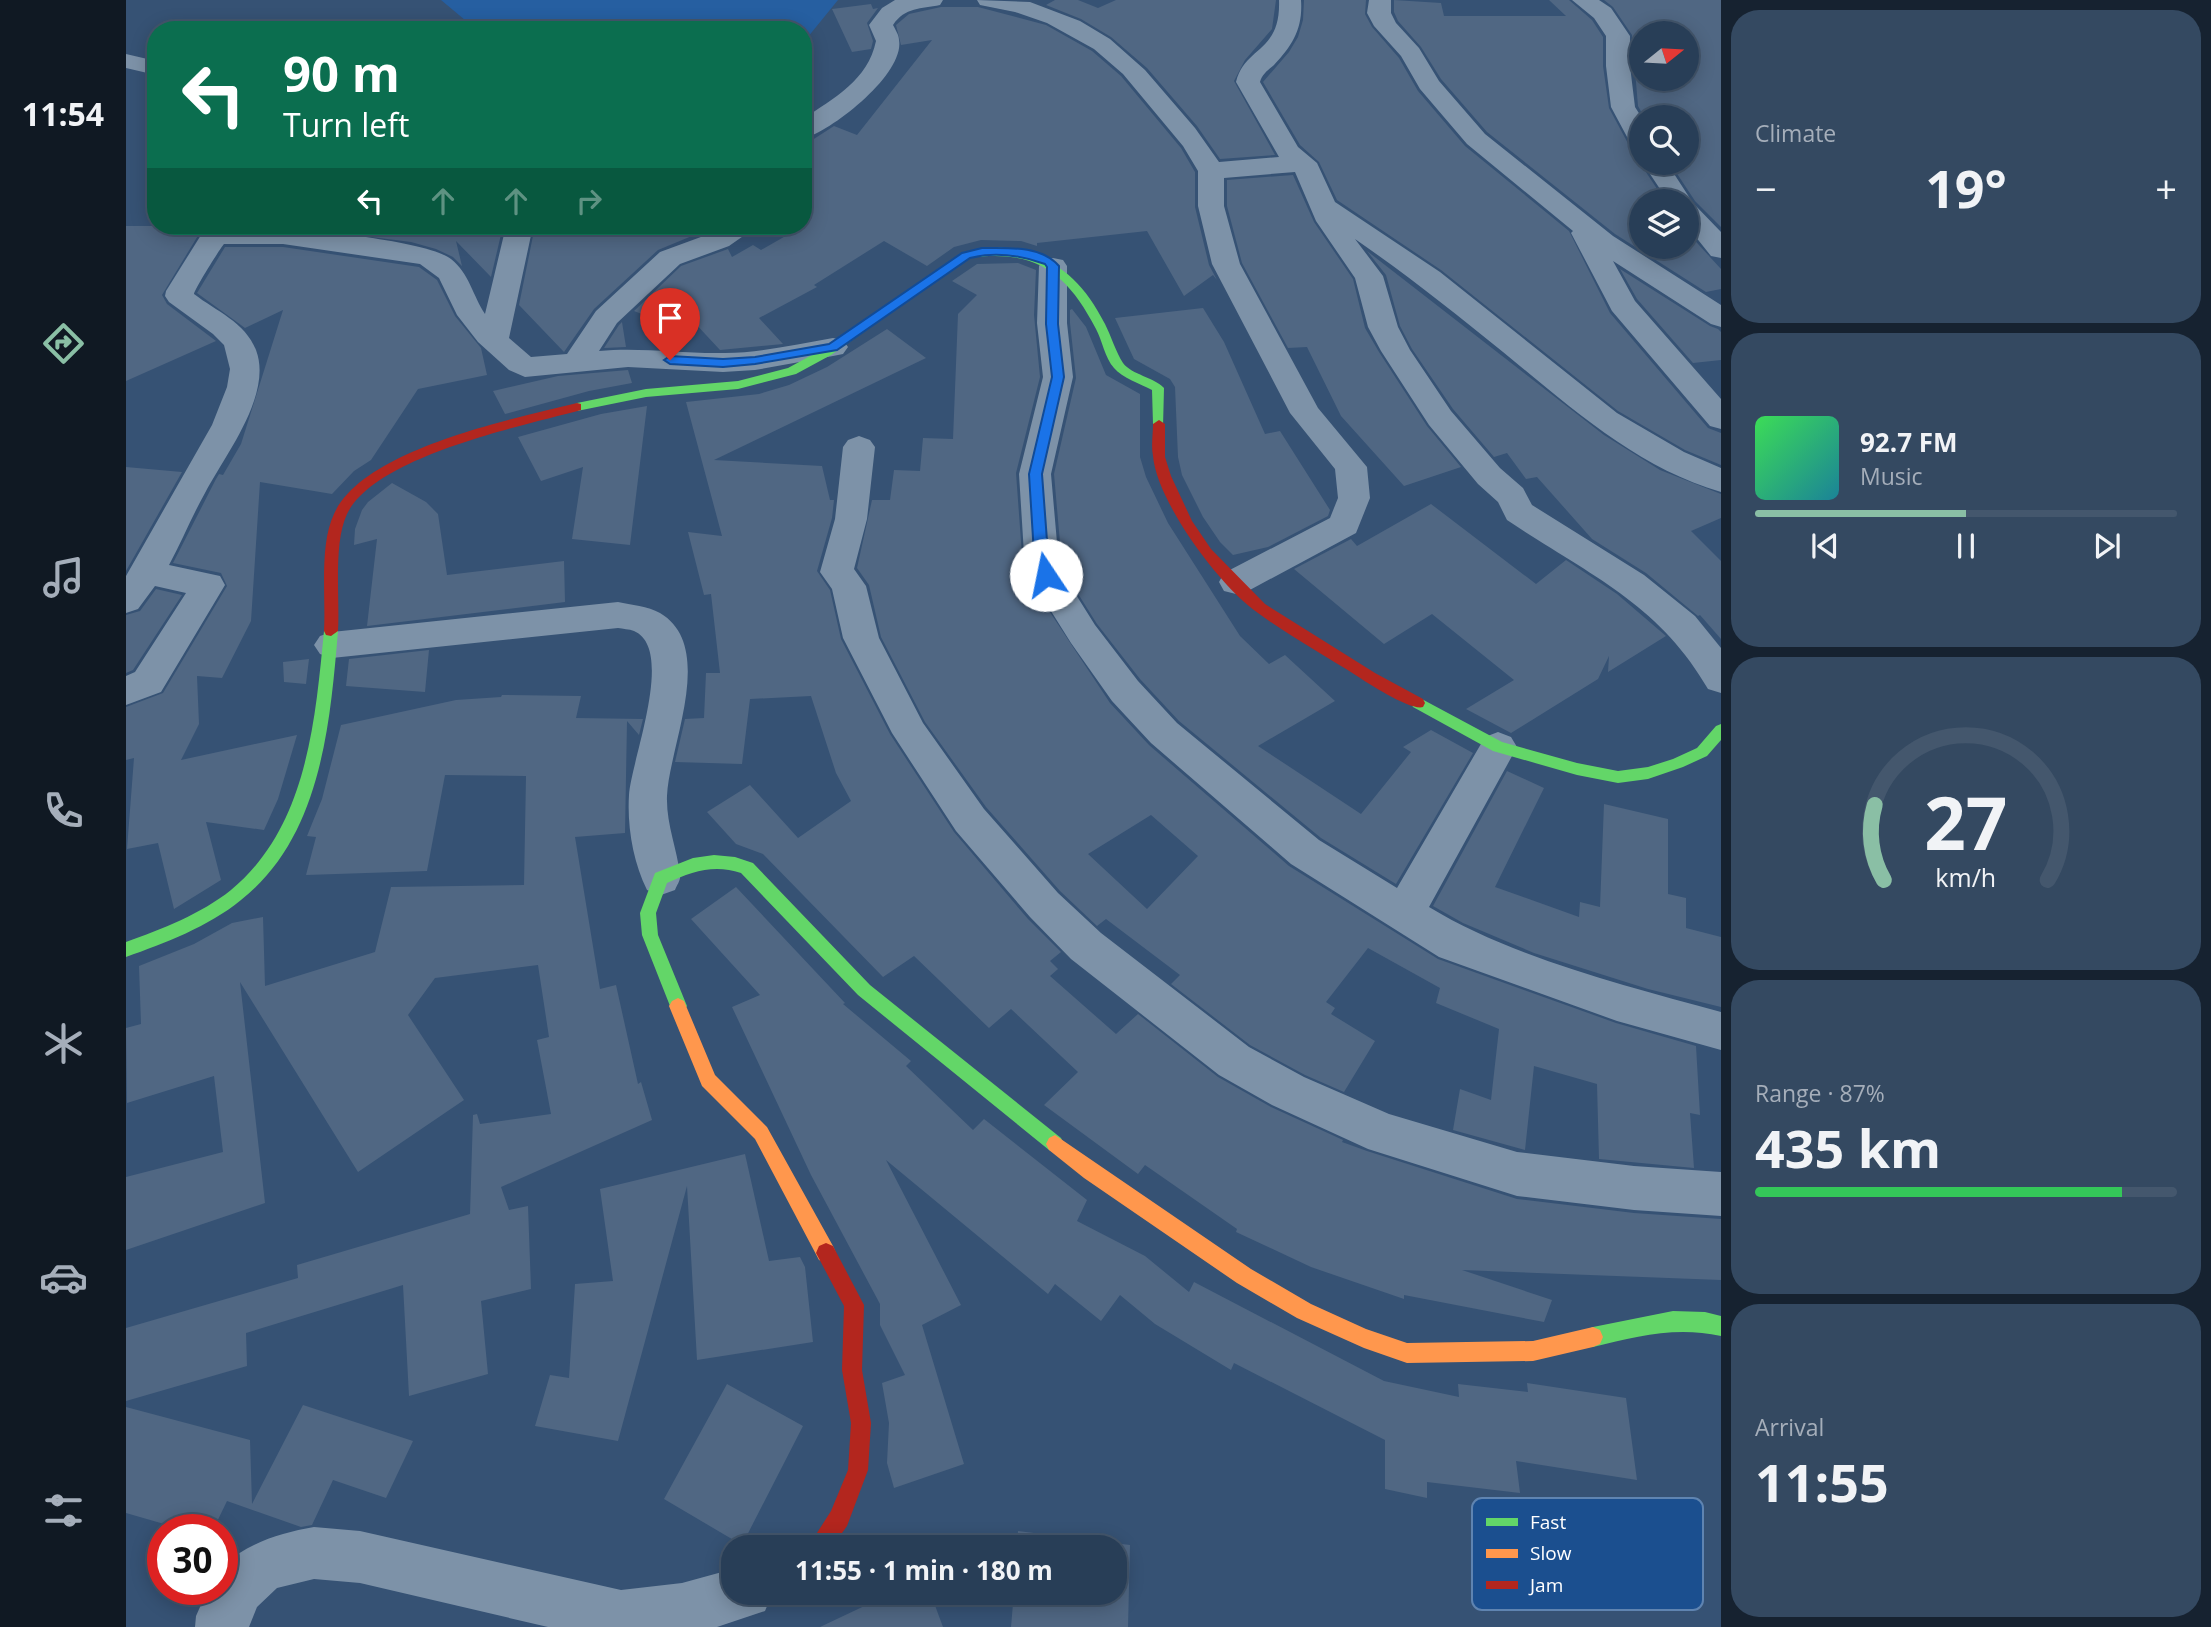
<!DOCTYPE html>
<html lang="en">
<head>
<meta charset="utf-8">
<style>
	:root { --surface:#283e57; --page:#344961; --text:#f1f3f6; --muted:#a5aeba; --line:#44576d; --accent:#8abfa5 }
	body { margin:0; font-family:"Open Sans",sans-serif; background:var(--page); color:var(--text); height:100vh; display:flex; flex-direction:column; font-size:26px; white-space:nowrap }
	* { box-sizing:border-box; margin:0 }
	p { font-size:23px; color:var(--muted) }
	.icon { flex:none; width:38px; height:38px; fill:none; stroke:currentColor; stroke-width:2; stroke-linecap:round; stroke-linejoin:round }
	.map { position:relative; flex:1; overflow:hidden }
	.drawer { display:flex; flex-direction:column; gap:10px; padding:10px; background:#162230; width:490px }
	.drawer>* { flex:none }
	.banner { position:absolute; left:21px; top:21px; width:665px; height:214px; border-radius:28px; box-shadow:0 4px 18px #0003,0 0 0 2px var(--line); background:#0b6e4f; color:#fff; overflow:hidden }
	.needle { width:46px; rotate:72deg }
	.fabs { position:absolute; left:1503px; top:21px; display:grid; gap:14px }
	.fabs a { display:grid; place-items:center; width:70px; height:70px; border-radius:50%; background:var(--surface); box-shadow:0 4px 18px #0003,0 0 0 2px var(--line); font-size:35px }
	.speed { position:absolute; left:21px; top:1514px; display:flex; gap:14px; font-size:35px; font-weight:700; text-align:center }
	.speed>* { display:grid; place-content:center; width:91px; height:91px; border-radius:50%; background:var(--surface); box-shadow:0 4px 18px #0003,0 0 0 2px var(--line); line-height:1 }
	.speed .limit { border:10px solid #d22; background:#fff; color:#111 }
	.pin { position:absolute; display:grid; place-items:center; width:60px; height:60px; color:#fff; margin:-72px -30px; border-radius:50% 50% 50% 0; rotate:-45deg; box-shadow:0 0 7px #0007 }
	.pin .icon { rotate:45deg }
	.me { position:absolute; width:77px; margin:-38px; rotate:349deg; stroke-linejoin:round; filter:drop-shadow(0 0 5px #0008) }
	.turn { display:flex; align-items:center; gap:24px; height:147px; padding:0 21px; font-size:32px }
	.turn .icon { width:91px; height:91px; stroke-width:2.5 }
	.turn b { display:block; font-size:49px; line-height:60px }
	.lanes { display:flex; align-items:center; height:66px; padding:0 21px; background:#0003; justify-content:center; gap:35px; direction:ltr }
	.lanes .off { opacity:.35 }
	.big { font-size:52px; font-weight:700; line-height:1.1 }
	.drawer .widget { flex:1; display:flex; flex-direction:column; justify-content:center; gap:10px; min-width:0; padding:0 24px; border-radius:28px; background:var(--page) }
	.drawer .dial { align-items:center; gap:0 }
	.dial svg { height:182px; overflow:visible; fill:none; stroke:var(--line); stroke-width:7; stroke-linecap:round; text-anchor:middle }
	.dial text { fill:var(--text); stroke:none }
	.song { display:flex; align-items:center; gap:21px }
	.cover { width:84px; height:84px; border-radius:10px; background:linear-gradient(135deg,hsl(130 70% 55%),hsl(190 70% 35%)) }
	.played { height:7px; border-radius:4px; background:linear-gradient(90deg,var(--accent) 50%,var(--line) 50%) }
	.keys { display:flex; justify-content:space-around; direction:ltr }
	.heat { display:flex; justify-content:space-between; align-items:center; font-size:38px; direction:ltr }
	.charge { height:10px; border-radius:5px; background:linear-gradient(90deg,#34c759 87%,var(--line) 0) }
	.trip { position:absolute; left:595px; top:1535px; width:406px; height:70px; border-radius:28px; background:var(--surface); box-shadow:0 4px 18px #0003,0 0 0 2px var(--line); font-weight:700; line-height:70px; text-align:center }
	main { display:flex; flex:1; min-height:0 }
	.tab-bar { display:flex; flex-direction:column; width:126px; justify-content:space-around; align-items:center; background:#101923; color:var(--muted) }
	.tab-bar .icon { width:49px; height:49px }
	.tab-bar .current { color:var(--accent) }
	.tab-bar b { font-size:32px; color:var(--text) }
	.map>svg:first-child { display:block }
	.green { fill:#265fa1 }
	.building { fill:#506783; fill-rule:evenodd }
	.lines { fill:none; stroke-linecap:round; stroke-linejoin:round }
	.street { fill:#7d92a8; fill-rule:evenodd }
	.fast { fill:#63d668; fill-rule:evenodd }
	.slow { fill:#ff974d; fill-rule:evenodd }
	.jam { fill:#b3261e; fill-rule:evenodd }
	.route { fill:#1a73e8; stroke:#114b97; stroke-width:2 }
	.key { fill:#1b4f8f; stroke:#5f84b1; stroke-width:2 }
	.key-label { font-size:19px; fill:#fff }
</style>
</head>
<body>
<main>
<nav class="tab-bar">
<b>11:54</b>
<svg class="icon current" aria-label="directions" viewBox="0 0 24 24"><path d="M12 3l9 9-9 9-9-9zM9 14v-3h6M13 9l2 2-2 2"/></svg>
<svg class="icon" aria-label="music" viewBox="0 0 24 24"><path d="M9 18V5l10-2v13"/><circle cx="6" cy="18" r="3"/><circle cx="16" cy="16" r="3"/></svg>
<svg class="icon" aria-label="phone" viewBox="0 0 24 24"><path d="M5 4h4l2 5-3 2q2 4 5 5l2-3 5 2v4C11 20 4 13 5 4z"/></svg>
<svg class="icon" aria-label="climate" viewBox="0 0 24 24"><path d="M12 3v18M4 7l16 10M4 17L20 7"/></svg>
<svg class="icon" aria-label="car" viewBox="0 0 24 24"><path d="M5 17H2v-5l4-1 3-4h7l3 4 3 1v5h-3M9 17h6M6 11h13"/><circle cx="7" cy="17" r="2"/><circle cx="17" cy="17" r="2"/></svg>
<svg class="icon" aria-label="filters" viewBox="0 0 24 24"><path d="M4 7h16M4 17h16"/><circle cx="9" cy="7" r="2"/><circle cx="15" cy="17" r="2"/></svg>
</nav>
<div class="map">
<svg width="1595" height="1627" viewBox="0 0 1595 1627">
	<rect width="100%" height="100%" fill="#365274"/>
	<path class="green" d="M315 0H712L677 43V30H351Z"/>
	<path class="building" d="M929 0H952L972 8 990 0H1150L1146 29 1119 60 1108 81 1149 155 1094 159 1071 126 1021 68 985 37 955 19 920 5Z
		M1178 0H1240L1239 14 1246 27 1273 58 1292 91 1339 146 1443 231 1484 313 1582 428 1595 433V465L1559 450 1492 411 1315 270 1211 200 1193 162 1174 145 1137 82 1163 52 1172 37 1177 20Z
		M1268 0 1315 3 1318 16H1440L1423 0H1443L1466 20 1477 37V66L1483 108 1505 149 1516 153 1514 163 1539 201H1516V247H1561V232L1595 269V289L1580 292 1489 234 1361 132 1315 79 1295 47 1272 21 1268 12Z
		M1478 0H1595V227L1569 201 1544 163H1561V117H1518L1512 106 1506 35 1487 7ZM1516 33H1561V79H1516Z
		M745 4 747 9 752 8 741 23 747 41 745 49 726 52 706 9Z
		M815 7H852L920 25 966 51 995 76 1055 148 1069 172V207L1083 265 1091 280 1087 275 1058 296 1021 231 911 243V246L895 241 855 240 828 247 801 266 758 241 688 285 691 287 633 318 657 344 594 350 553 306 538 319 533 301 531 320 508 311 555 266 602 249 606 257 627 245 635 250 677 226V146L708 126 731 135 806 40 775 45 770 25 783 14Z
		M1167 175 1188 222 1227 279 1239 328 1253 352 1301 426 1335 467 1278 486 1215 416 1181 347 1162 348 1116 263 1101 206V180Z
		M0 226H95L73 234 36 295 41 304 90 341 0 381Z
		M158 226H250L248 228 377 226 365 277 330 241 336 266 327 257 310 249 285 242Z
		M409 226H590L532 250 468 309 438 352 393 305Z
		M99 247H157L293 267 311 280 329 316 355 348 361 375 292 389 245 460 228 471 206 494 134 482 125 621 96 678 71 676 73 724 55 760 171 735 152 799 138 830 80 822 95 880 48 909 32 843 1 849 8 758 0 760V707L37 693 101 586 95 573 47 563 90 479 93 474 97 475 115 444 157 310 119 328 71 293Z
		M1241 251 1478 435 1534 470 1595 494V518L1565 531 1595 561V639L1574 615 1572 616 1520 573 1466 539 1411 477 1400 479 1381 453 1368 457 1327 409 1286 349 1274 326 1260 275Z
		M892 263 910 270 908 315 914 377 890 473 896 555 906 585 984 703 1023 745 1163 866 1312 959 1490 1023 1570 1046 1574 1115 1564 1113 1568 1168 1473 1159 1471 1084 1408 1066 1399 1150 1327 1130 1334 1089 1365 1100 1373 1029 1310 1003 1314 988 1242 948 1200 1002 1209 1008 1205 1014 1249 1041 1218 1092 1179 1075 1124 1045 1045 984 1054 975 980 919 971 926 934 891 860 807 799 722 755 637 743 585 731 568 746 500H764L768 470 794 471 797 438 827 439 832 314 851 295 826 281 851 264ZM1025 815 1072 856 1021 909 962 854Z
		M1494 269 1584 326 1592 329 1595 332V360L1567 363 1511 299Z
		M1077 308 1098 342 1139 434 1154 431 1204 510 1202 516 1142 547 1107 555 1094 542 1077 517 1056 475 1052 457 1049 387 1044 379 1008 359 989 318Z
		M946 309 960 327 980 375 1014 394V457L1020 477 1042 523 1114 636 1143 664 1159 655 1209 701 1132 746 1235 814 1285 752 1277 747 1305 730 1347 753 1270 884 1195 838 1053 721 1014 679 971 624 939 573 935 554 928 474 950 378 944 323V310Z
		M496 322 500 347 478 348 493 325Z
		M761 329 800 358 588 460 696 466 704 500H708L706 518 691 571 704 590 715 639 764 734 828 832 902 919 935 952 924 961 932 969 924 976 990 1034 1012 1014 1092 1077 1145 1107 1217 1140 1216 1142 1241 1151 1391 1199 1508 1213 1595 1219V1280L1336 1270 1426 1300 1418 1322 1278 1295V1299L1185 1267 1110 1232 1111 1229 1019 1165 1012 1174 918 1105 952 1072 885 1009 863 1028 788 956 757 977 637 854 610 844 581 812 624 785 672 838 725 801 710 773 685 696 624 699 616 764 549 762 559 719 578 718 580 673H594L585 594 578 595 562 532 596 536 560 402 633 394 663 385 701 367Z
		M502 370 506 383 463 391 379 414 367 391 432 376Z
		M521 406 504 545 446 539 457 467 415 481 392 437 475 414Z
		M0 467 56 472 0 571Z
		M266 483 300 502 312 514 321 575 438 561 439 602 241 626 251 539 228 545 229 529 236 510 242 502Z
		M1305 504 1410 584 1440 560 1491 594 1540 636 1482 672 1483 656 1472 679 1385 733 1340 709 1388 680 1306 614 1258 644 1168 569 1225 539 1231 546Z
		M30 589 56 595 7 670 0 673V615L14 611Z
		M303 650 299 692 220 686 223 659Z
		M183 659 180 684 158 682 157 662Z
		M376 695 455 696 450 718 517 719 513 735 501 721 499 833 449 837 474 989 490 985 512 1084 515 1082 526 1120 375 1187 383 1210 402 1206 405 1289 355 1301 362 1374 283 1396 277 1285 120 1333 121 1366 0 1401V1328L172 1278 171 1265 344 1214 347 1115 351 1114 354 1124 425 1114 411 1040 423 1037 412 965 309 978 282 1015 338 1100 232 1172 114 982 139 1203 0 1250V1177L97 1152 88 1076 1 1103 0 1028 15 1024 13 966 68 944 106 923 137 917 139 986 249 952 265 887 398 885 400 776 319 775 301 871 180 875 190 837 181 836 196 799 215 725 330 700 375 697Z
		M1381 771 1418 788 1369 887 1453 917 1454 902 1474 907 1478 804 1542 819V894L1560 898V928L1595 937V1007L1522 989 1408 953 1337 923 1307 906Z
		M610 887 719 1003 717 1004 785 1061 780 1066 847 1130 858 1119 961 1200 951 1221 1019 1256 1063 1292 1068 1282 1258 1381 1333 1397 1332 1384 1402 1392 1401 1383 1500 1398 1511 1480 1390 1461 1394 1493 1301 1482V1498L1259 1489V1440L1108 1363 1105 1370 1029 1324 994 1295 975 1321 929 1284 922 1294 760 1160 835 1305 796 1325 838 1464 768 1488 761 1463 763 1423 756 1383 779 1375 754 1325V1304L685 1175 606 1007 634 995 565 919Z
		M619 1154 643 1261 674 1257 679 1267 687 1342 571 1360 561 1186 492 1441 409 1426 424 1375 443 1378 449 1284 487 1281 474 1189Z
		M601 1384 677 1426 616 1545 538 1499Z
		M177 1405 287 1441 260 1498 207 1480 186 1525 175 1527 101 1501 87 1530H59L0 1513V1407L124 1440 126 1504Z
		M892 1531 1004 1545 1002 1627H885L888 1592H989V1547H891Z
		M768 1592H804L817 1627H694Z"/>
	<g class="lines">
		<path class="street" d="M769 0H817L814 5C795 9 779 7 767 25 769 29 773 35 773 40 779 74 706 131 677 139V119C708 98 742 80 750 41L743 25 756 8Z
			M851 0 904 2 954 21 984 39 1019 70 1069 128 1093 162 1153 157 1110 82C1119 46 1155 53 1153 0H1175C1177 28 1167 45 1148 65 1142 70 1136 74 1134 82L1172 147 1191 163 1209 202 1314 272 1491 413 1558 452 1595 468V492C1511 468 1443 406 1377 352 1329 313 1281 275 1229 239L1257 276 1272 327 1284 350 1325 411 1374 468 1397 488 1406 505 1518 575 1569 616 1595 648V693L1582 689C1533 603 1460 573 1381 520L1372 502 1352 484 1303 425 1255 351 1242 327 1229 278 1190 221 1169 172 1098 178V206L1114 264 1192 408 1241 467 1244 498 1230 533 1122 591 1110 594 1098 591 1093 582 1098 573 1204 518 1212 498 1209 469 1164 413 1086 264 1072 206V171L1057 146 997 74 968 49 921 23 889 12 854 5Z
			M1243 0H1265V13L1270 23 1293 48 1313 81 1359 134 1487 236 1595 305V327L1585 324 1487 261 1509 301 1595 399V429L1584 426 1486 311 1445 233 1447 231 1341 144 1294 89 1275 56 1248 26 1241 13Z
			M1446 0H1473L1485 8 1504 36V66L1509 107 1516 118V151L1507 148 1485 107 1480 66V36L1468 18Z
			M0 54 30 61V75L0 68Z
			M1516 162 1541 163 1567 203 1595 232V258L1585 256 1561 226V201H1542Z
			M103 226C142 225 298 238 325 259 343 273 347 296 359 314L380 226H407L383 338 405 357 441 354 470 311 534 252 583 234 595 226H626L623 232 603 246 554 264 491 323 473 351C515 347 556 354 599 353 635 353 671 344 707 338L717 340 722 347 717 354 707 356 629 370 597 372 502 367 399 377 383 370 352 342 331 315 313 278 294 264 157 244H98C95 247 68 290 68 294 90 311 119 322 130 350 147 395 99 455 79 493 66 516 56 541 43 565L94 576 99 585 35 692 0 705V676L9 672 60 593 29 586 12 609 0 613V576L86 425 101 387 104 369 98 345 87 334 43 302 39 296 40 291 75 235Z
			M927 258 937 260 941 266V323L947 377 925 474 932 554 937 574 969 625 1012 681 1051 723 1193 840 1271 888 1359 737 1372 732 1385 737 1391 747 1303 907C1387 958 1500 986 1595 1012V1050L1491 1021 1313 957 1165 864 1025 743 986 701 945 643 908 584 898 554 893 474 917 377 911 323 913 266 917 260Z
			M733 436 744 440 749 447 741 519 728 569 740 586 753 638 797 723 858 809 932 893 975 933 1123 1047 1178 1077 1263 1114 1391 1152 1508 1166 1595 1172V1216L1508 1210 1391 1196 1242 1149 1146 1105 1093 1075 945 959 904 917 830 831 766 733 717 638 706 589 694 572 709 519 717 447 722 440Z
			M492 602C505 605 522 606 534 613 591 647 543 746 541 796 540 824 551 848 554 875 555 880 551 885 549 890L535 895 521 890C507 862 501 826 503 795 505 761 550 649 508 631 503 629 497 629 492 628L206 658 194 654 188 645 194 636 206 632Z
			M188 1527 234 1531 495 1590 556 1583 607 1569V1592H647L639 1611 591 1627H422L234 1583 188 1579 151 1588 131 1607 123 1627H69L70 1616 82 1589H96V1566C122 1543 154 1533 188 1527Z"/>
		<path class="fast" d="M870 247C924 253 954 275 979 324 985 336 990 352 997 363 1006 375 1028 377 1038 388L1037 427H1029L1027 424 1026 390C1015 384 996 378 988 368 979 358 976 340 970 329 940 271 908 249 843 258L705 355 670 374 612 389 520 397 451 411 445 407 451 403 520 389 612 381 662 368 697 349 836 253Z
			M205 626 212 631C204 725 195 837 115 900 82 927 39 943 0 957V942C36 929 75 914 105 890 181 827 189 722 198 631Z
			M1292 697 1376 742 1451 763 1492 771 1522 767 1547 759 1571 748 1590 726 1595 724V740L1581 756 1557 767 1522 779 1492 783 1451 775 1367 751 1287 707 1285 703Z
			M588 855 609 857 627 863 744 985 935 1138 938 1144 935 1150 929 1153 923 1150 732 995 615 873C589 864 566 871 541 883L530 913 532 935 561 1006 558 1011 552 1014 546 1011 516 935 514 913 529 873 567 858Z
			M1547 1311 1579 1312 1595 1316V1336C1551 1326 1510 1336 1467 1347L1460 1344 1457 1337 1460 1330 1467 1327Z"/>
		<path class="slow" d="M552 998 558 1001 589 1075 641 1127 707 1246 710 1253 707 1260 700 1263 693 1260 629 1139 576 1086 543 1006 546 1001Z
			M929 1135 1125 1269 1185 1304 1240 1329 1281 1343 1407 1341 1467 1327 1474 1330 1477 1337 1474 1344 1467 1347 1407 1361 1281 1363 1238 1348 1171 1318 1111 1283 958 1178 923 1150 920 1144 923 1138Z"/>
		<path class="jam" d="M451 403 455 404V410C396 426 249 456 221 514 207 544 214 598 212 631L205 636 200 635 198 631C200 597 193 545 208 514 237 449 387 419 451 403Z
			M1033 420 1039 424V457L1045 476 1066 521 1085 549 1139 604 1249 673 1297 699 1299 703 1297 707C1285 711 1243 684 1231 676 1198 655 1163 636 1132 613 1094 587 1031 502 1027 456 1025 446 1027 434 1027 424Z
			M700 1243 707 1246 738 1305 736 1370 745 1423 742 1470 721 1526 706 1547H682L705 1511 722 1470 725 1423 716 1370 718 1306 690 1253 693 1246Z"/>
	</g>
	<path class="route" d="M856 248C880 248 915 245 933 266L932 324 938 377 916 474 922 554 928 575 920 580 913 575 908 554 903 474 926 377 920 324 921 267 919 264C894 255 870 251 844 258L711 350 629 364 597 367 544 364 538 360 544 356 597 359 629 357 703 344 836 253Z"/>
	<rect x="1346" y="1498" width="231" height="112" rx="10" class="key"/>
	<rect x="1360" y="1518" width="32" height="8" fill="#63d668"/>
	<rect x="1360" y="1549" width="32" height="9" fill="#ff974d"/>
	<rect x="1360" y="1581" width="32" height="8" fill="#b3261e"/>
	<g class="key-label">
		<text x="1404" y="1529">Fast</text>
		<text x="1404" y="1560">Slow</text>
		<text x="1404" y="1592">Jam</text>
	</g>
</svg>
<div class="fabs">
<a><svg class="needle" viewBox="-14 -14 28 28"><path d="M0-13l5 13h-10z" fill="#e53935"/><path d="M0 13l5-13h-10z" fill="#a5aeba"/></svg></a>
<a><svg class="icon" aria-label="search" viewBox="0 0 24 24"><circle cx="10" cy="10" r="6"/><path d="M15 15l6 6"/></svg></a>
<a><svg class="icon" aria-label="layers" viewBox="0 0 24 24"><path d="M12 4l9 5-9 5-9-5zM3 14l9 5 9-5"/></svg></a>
</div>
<div class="speed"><div class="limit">30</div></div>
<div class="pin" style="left:544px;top:360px;background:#d93025"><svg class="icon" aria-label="arrive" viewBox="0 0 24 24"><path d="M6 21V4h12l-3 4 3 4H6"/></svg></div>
<svg class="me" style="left:920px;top:575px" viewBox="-20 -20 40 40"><circle r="19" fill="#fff"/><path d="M0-13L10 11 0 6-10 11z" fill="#1a73e8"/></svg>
<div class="trip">11:55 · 1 min · 180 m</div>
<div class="banner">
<div class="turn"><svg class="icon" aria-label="left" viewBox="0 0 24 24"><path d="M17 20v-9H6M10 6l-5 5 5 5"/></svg><div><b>90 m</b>Turn left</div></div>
<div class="lanes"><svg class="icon" aria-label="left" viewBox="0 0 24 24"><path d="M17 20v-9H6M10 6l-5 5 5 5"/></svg><svg class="icon off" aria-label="ahead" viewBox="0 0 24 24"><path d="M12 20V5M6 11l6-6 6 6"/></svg><svg class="icon off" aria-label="ahead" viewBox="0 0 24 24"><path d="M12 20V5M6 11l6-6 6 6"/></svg><svg class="icon off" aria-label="right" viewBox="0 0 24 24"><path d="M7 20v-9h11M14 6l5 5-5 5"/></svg></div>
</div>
</div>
<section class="drawer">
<div class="widget"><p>Climate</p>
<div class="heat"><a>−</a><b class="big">19°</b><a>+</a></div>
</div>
<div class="widget">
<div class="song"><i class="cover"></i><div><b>92.7 FM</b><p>Music</p></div></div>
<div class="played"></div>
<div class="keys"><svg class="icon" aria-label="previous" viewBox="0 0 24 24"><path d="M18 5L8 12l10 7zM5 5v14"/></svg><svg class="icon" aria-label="pause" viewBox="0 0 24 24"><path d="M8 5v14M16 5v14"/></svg><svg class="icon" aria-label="next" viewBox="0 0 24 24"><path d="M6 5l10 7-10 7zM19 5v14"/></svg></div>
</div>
<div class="widget dial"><svg viewBox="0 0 100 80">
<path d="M14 69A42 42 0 1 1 86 69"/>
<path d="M14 69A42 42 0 0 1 10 36" stroke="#8abfa5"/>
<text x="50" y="56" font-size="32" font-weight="700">27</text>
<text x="50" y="72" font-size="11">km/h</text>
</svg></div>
<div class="widget"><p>Range · 87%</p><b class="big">435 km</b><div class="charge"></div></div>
<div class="widget"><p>Arrival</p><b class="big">11:55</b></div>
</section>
</main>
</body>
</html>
